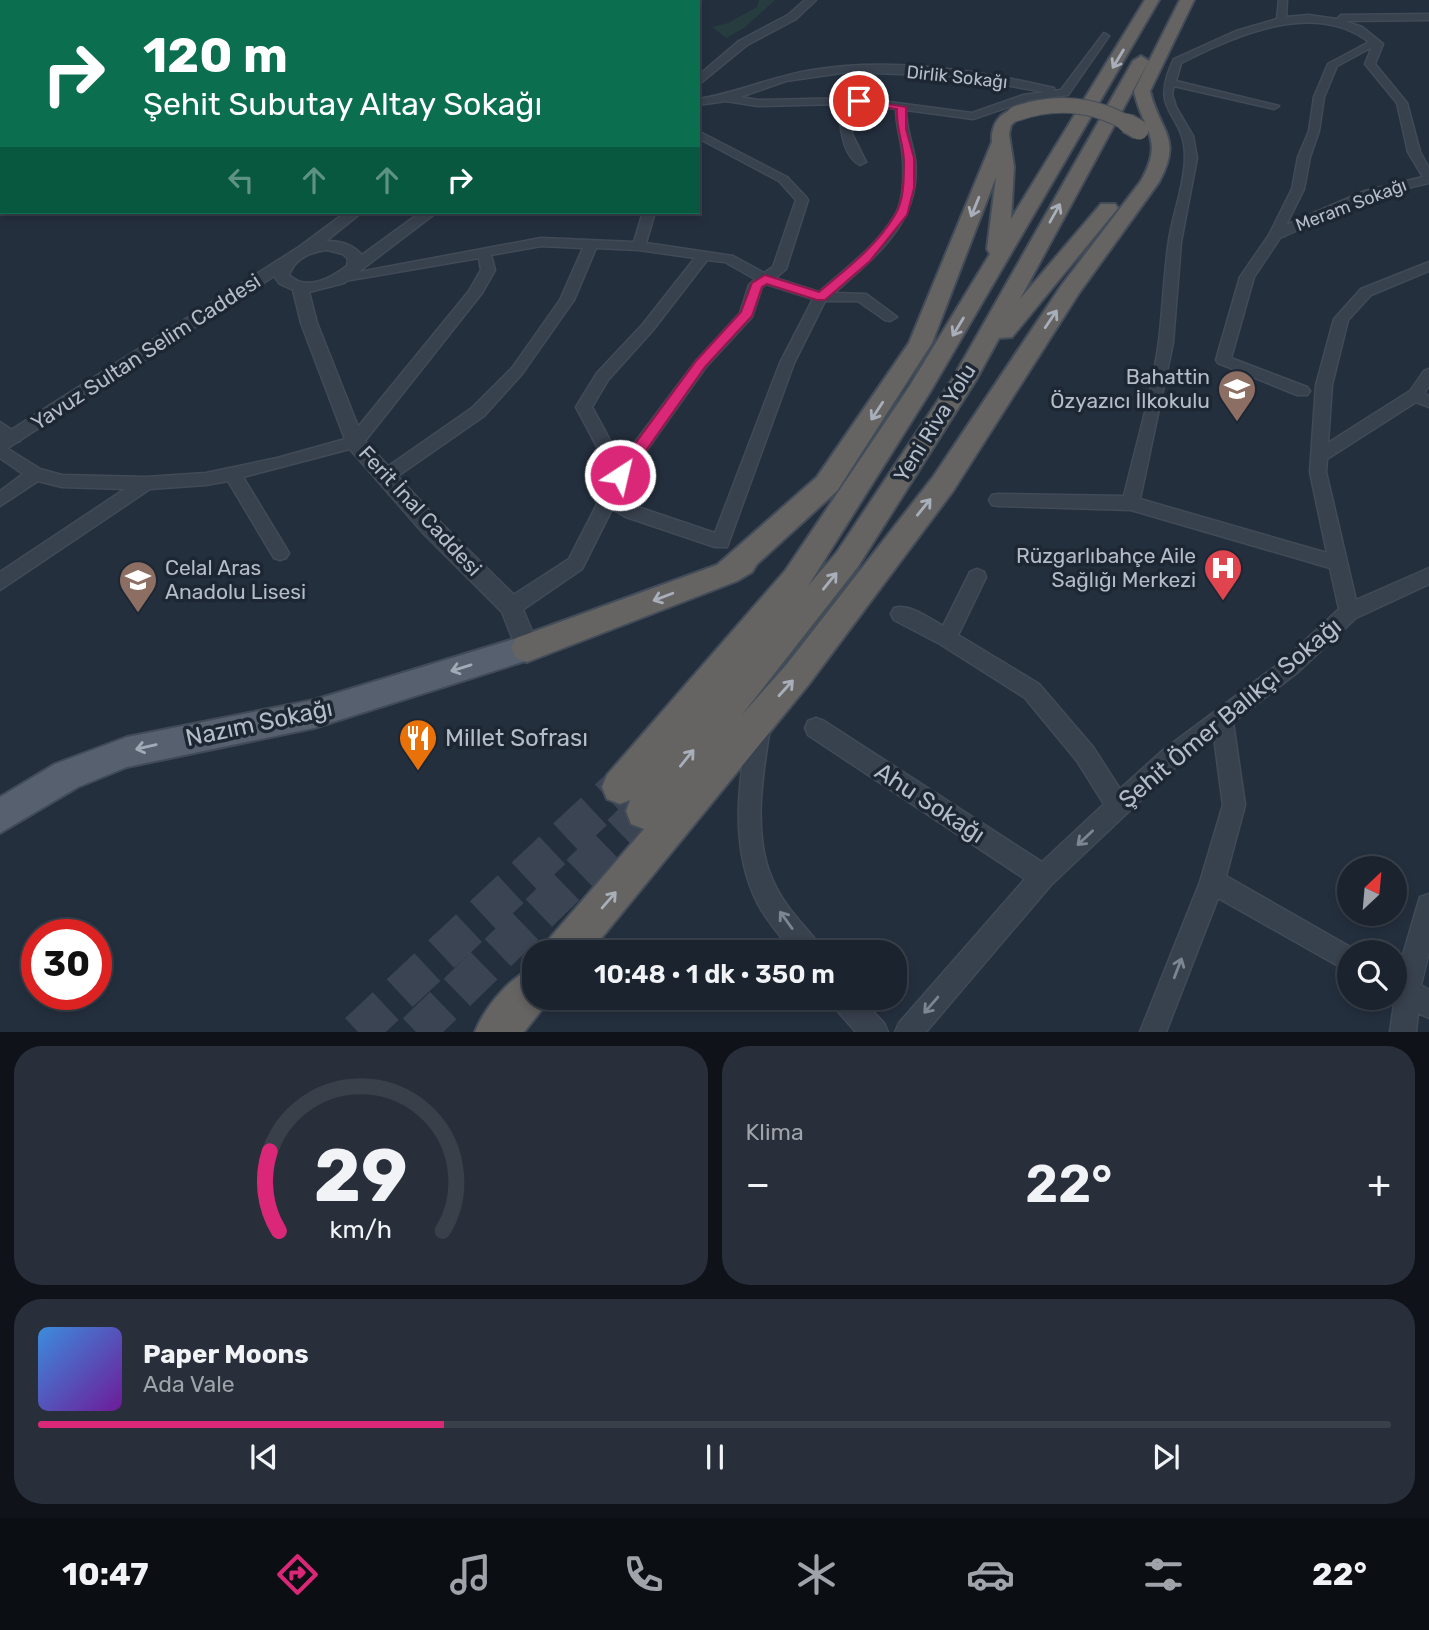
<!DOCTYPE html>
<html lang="tr">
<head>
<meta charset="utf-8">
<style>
	:root { --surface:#1b232e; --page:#282f3a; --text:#f1f3f6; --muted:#a0a4aa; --line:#39404a; --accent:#db2777 }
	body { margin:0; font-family:Rubik,sans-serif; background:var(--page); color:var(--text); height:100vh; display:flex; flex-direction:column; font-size:26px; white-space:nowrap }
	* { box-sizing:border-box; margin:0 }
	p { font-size:23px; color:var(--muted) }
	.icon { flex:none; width:38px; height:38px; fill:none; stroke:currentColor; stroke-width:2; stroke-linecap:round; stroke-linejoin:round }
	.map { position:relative; height:1032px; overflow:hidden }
	.panel { display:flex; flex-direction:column; gap:14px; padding:14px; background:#0f1319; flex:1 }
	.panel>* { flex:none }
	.guide { position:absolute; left:0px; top:0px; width:700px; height:214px; box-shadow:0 4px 10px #0003,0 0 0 2px var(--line); background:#0b6e4f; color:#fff; overflow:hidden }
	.needle { width:46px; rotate:26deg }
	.controls { position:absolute; left:1337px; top:856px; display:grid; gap:14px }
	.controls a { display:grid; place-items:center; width:70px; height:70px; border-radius:50%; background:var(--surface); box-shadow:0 4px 10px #0003,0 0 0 2px var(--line); font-size:35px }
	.speed { position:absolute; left:21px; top:919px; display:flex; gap:14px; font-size:35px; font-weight:700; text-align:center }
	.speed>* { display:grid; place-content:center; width:91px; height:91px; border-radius:50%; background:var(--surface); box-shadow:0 4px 10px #0003,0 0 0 2px var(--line); line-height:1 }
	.speed .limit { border:10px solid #d22; background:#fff; color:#111 }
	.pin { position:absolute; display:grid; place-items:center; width:60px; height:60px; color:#fff; margin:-30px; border:4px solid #fff; border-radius:50%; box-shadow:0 2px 7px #0007 }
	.me { position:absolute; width:77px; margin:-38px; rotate:35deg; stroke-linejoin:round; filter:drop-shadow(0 0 5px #0008) }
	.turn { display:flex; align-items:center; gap:24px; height:147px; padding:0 28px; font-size:32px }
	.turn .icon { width:91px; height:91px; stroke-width:2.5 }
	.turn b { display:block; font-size:49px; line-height:60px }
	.lanes { display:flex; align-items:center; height:66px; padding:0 28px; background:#0003; justify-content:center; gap:35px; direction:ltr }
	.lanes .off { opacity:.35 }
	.big { font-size:52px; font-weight:600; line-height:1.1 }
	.panel .card { flex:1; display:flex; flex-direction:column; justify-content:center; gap:10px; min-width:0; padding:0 24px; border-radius:28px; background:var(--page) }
	.panel .dial { align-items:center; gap:0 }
	.dial svg { height:182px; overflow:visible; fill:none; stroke:var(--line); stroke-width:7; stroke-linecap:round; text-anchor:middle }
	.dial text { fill:var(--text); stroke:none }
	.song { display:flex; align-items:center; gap:21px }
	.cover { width:84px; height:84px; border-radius:10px; background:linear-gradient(135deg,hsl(210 70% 55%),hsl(280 70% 35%)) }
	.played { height:7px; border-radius:4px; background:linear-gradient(90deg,var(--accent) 30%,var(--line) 30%) }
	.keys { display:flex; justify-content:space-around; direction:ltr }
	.heat { display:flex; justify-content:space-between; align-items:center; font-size:38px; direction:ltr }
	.panel .tiles { flex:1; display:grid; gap:14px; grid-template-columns:1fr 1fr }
	.card:last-child { grid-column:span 2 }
	.trip { position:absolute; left:522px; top:940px; width:385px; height:70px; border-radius:28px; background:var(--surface); box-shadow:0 4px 10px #0003,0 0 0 2px var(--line); font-weight:600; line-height:70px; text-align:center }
	.dock { display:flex; height:112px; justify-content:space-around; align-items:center; background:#0b0e12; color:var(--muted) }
	.dock .icon { width:49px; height:49px }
	.dock .on { color:var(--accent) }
	.dock b { font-size:32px; color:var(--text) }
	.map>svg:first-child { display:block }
	.green { fill:#263c3f }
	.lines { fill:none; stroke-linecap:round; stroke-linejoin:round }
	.trunk-tunnel { stroke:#3a4453; stroke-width:38; stroke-dasharray:38 19; stroke-linecap:butt }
	.minor-casing { stroke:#414a57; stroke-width:3 }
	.tertiary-casing { stroke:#414a57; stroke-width:3 }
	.primary-casing { stroke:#414a57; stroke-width:4 }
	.trunk-casing { stroke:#434c59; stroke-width:4 }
	.minor { fill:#38414e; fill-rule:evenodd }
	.tertiary { fill:#38414e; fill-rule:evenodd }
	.primary { fill:#56606e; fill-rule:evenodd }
	.trunk { fill:#656462; fill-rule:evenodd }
	.trunk-bridge-far1-casing { stroke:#434c59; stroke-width:17; stroke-linecap:butt }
	.trunk-bridge-casing { stroke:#434c59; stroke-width:22; stroke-linecap:butt }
	.trunk-bridge-far1 { stroke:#656462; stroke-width:15 }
	.trunk-bridge { stroke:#656462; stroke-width:19 }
	.oneway { stroke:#a8afba }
	.oneway2 { stroke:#a1aab7 }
	.oneway3 { stroke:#7c8592 }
	.route { fill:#db2777; stroke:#8e194d; stroke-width:2 }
	.labels { text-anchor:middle; stroke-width:7; stroke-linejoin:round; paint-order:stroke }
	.far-street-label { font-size:18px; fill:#b4bcc9; stroke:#1d2633 }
	.street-label { font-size:21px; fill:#b4bcc9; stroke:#1d2633 }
	.poi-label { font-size:21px; fill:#b4bcc9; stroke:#1d2633; text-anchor:end }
	.near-street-label { font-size:24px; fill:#b4bcc9; stroke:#1d2633 }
	.near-poi-label { font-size:24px; fill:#b4bcc9; stroke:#1d2633; text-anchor:start }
</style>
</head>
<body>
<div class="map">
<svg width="1429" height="1032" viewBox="0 0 1429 1032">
	<rect width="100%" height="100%" fill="#242f3e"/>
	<path class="green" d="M759 0H775L744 28 726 38 712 27 728 23 757 7Z"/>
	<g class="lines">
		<path class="trunk-tunnel" d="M358 1032 620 787
			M416 1032 644 811"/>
		<defs>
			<path id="minor" d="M9 0H19L20 2H10Z
				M29 0H41L27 2Z
				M173 0H183L172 2Z
				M289 0H298L288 2Z
				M406 0H421L404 2Z
				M435 0H443L434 2Z
				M448 0H457L447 2Z
				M494 0H509L511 2H495Z
				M565 0H575L564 2Z
				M1279 0H1287L1286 17 1308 15 1337 19 1341 15 1429 14V20L1344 21 1362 27 1383 44 1375 64 1407 103 1420 152 1429 168V183L1374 196 1280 238 1254 277 1231 358 1307 387 1310 391 1307 395H1297L1218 363 1216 360 1240 277 1269 235 1292 189 1298 157 1309 131 1314 97 1328 64 1369 42C1315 0 1235 35 1181 63L1176 81 1279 106 1274 109 1174 86 1172 94 1176 107 1193 136 1197 158 1181 242 1173 343 1140 499 1327 553 1310 472 1316 385 1334 319 1361 289 1429 262V271L1371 295 1348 320 1332 385 1328 443 1410 391 1424 371 1429 369V386L1424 393 1429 396V407L1416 402 1327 459 1326 472 1356 600 1429 568V584L1356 618 1298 672 1233 722 1245 805 1226 876 1359 952H1349V972L1218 898 1166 1032H1140L1200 882 1223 805 1214 737 1178 765 1051 885 926 1032H895L899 1023 1025 879 808 735 805 728 808 721 816 718 824 721 1042 862 1104 804 1077 761 1025 698 940 644 894 620 891 614 894 608C909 603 930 619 943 626L970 572 977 569 984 572 986 577 958 635 1039 684 1093 747 1120 789 1162 751 1284 660 1339 609 1330 568 1131 510 998 506 992 505 989 500 992 495 998 494 1124 496C1136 445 1152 393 1159 341 1163 307 1164 273 1169 240 1173 213 1185 184 1185 157 1185 110 1147 115 1174 59L1236 31 1277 19ZM1372 47 1365 64 1397 103 1408 152 1423 177 1365 191 1286 225 1304 189 1310 157 1319 131 1324 97 1337 66Z
				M0 22 2 23V29L0 28Z
				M1104 33 1109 36 1068 95 1029 100 973 119 906 110C906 128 912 142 915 159 922 221 876 256 834 293L866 294 897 317 890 321 885 320 858 301H825L794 363 727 547H715L626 517 612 509 582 569 518 613 511 615 504 613 501 607 504 601 569 559 612 475 576 407 597 373 643 324 695 258 639 250 596 248 574 300 522 374 484 416 392 480H380L378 476 380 472 472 408 512 368 560 300 583 248 541 246 491 255 495 270 482 293 361 446 243 477 286 548 289 553 286 558 280 560 274 558 228 481 206 485 150 489 0 590V572L125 489 62 487 38 481 0 506V491L23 474 0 458V444L40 469 62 475 146 477 206 473 277 458 349 438 469 291 481 270 479 258 333 283V277L338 276 541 238 634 242 643 212H655L646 243 733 256 764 273 773 267 796 200 779 181 698 138V131L787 177 806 197 808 200 786 269 775 278 819 292C845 269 877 246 895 215 904 200 904 179 903 162 903 144 896 129 896 109L850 104 852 134 866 162 860 165C842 156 839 123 840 104L758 106 726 101 698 105V99C738 93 773 76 813 70 891 57 977 70 1054 88V91L1061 90ZM848 72 953 76 1045 92 1023 95 972 113 859 98 758 100 740 97 786 81ZM707 260 725 262 755 279 749 285 740 313 696 361 621 461 592 407 608 380 653 330ZM766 284 813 299 780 363 715 533 638 507 618 496 627 478 706 367 752 317 762 287Z
				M0 182H2L0 190Z
				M0 422 22 437 20 441 14 443 0 436Z
				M759 718 767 721 770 728C762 777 751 841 776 887 786 908 804 925 818 943L822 952H793C781 937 767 921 758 904 730 850 738 786 748 728L751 721Z
				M1429 894V952L1421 985 1429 990V1018L1418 1013 1416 1032H1390L1395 998V971L1398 972 1420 897Z
				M830 998H860L884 1023 888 1032H856L834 1007Z"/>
			<path id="tertiary" d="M805 0H816L796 19 747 45 698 85V76L739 41 788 15Z
				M346 212H362L326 241C341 241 352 244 362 255L421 212H437L344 283 309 292 317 323 363 439 440 522 519 600 539 648 535 655 527 658 519 655 502 612 424 534 348 447 301 323 293 290 280 284 274 276 0 453V437L299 247ZM327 250 343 254 348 259 347 266C331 278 307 292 289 275 295 258 310 252 327 250Z"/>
			<path id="primary" d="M527 635 538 639 542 648 538 657 314 728 127 767 78 787 0 833V797L55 764 127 737 314 700Z"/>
			<path id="trunk" d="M1145 0H1159L930 392 808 586 837 552 953 378 1133 61 1141 56 1149 61 1020 299 1101 204H1115L1118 208 1012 337 999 338 976 380 857 568 741 716 787 664 933 477 1061 286 1141 181C1165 138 1143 132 1134 91L1180 0H1194L1150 91C1160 133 1183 137 1159 182L1079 293 953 491 809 684 590 952H544L550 938 644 829 631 824 626 811 630 800 620 804 607 799 602 787 607 775 785 571 909 387 990 254 987 249 996 177 932 343 837 491 757 564 752 572 737 581 527 662 516 658 511 648 516 638 717 565 817 477 909 343 992 142C991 126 998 113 1015 109L1023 114 1011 125 1009 134 1014 167 1011 219Z
				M534 967V998H551L524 1032H475C485 1007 509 978 534 967Z"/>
		</defs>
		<use href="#minor" class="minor-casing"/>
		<use href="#tertiary" class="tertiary-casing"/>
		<use href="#primary" class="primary-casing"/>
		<use href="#trunk" class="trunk-casing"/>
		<use href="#minor" class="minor"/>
		<use href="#tertiary" class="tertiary"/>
		<use href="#primary" class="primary"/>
		<use href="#trunk" class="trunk"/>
		<defs>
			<path id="trunk-bridge-far1" d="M1015 114C1054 100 1094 103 1130 125"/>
			<path id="trunk-bridge" d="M1127 123 1139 130"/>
		</defs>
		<use href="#trunk-bridge-far1" class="trunk-bridge-far1-casing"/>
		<use href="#trunk-bridge" class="trunk-bridge-casing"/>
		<use href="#trunk-bridge-far1" class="trunk-bridge-far1"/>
		<use href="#trunk-bridge" class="trunk-bridge"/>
	</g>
	<defs><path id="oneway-shaft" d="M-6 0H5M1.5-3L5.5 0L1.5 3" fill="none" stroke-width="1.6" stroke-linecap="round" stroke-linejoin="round" transform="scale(1.75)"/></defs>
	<g class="oneway">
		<use href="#oneway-shaft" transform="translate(1118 59) rotate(121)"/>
		<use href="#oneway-shaft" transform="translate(975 207) rotate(112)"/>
		<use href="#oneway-shaft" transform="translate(1055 213) rotate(-61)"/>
		<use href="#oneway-shaft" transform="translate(1051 319) rotate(-56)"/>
		<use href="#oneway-shaft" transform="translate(958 327) rotate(121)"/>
		<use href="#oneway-shaft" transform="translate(877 411) rotate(123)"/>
		<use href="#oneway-shaft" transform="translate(924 507) rotate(-51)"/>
		<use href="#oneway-shaft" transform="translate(830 581) rotate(-51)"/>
		<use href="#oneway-shaft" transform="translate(663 597) rotate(159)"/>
		<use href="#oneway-shaft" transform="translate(786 688) rotate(-48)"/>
		<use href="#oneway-shaft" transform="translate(687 758) rotate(-51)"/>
		<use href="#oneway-shaft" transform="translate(609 900) rotate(-49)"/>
	</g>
	<g class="oneway2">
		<use href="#oneway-shaft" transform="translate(461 668) rotate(163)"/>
		<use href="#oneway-shaft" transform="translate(146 747) rotate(167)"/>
	</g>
	<g class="oneway3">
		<use href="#oneway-shaft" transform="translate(1085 838) rotate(137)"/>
		<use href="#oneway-shaft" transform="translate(786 920) rotate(-126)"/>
		<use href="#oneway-shaft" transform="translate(1178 968) rotate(-69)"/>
		<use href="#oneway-shaft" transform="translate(931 1005) rotate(131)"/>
	</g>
	<path class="route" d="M859 99 906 107V129L914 158V188L907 215 870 261 825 300H817L767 284 762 287 752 316 705 367 626 479H615L613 475 615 471 696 361 741 312 752 283 765 275 819 292C845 270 877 246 895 215 904 201 904 179 904 162 904 144 896 130 897 109L856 103V99Z"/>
	<defs>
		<symbol id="school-pin" viewBox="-11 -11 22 30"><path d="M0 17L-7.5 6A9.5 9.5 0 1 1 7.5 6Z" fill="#8d6e63" stroke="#1d2633"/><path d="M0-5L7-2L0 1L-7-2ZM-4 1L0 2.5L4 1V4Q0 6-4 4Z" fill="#fff"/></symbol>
		<symbol id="hospital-pin" viewBox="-11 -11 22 30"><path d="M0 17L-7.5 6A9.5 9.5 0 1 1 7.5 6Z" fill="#e0444e" stroke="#1d2633"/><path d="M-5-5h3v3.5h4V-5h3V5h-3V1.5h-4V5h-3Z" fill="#fff"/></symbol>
		<symbol id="restaurant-pin" viewBox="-11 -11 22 30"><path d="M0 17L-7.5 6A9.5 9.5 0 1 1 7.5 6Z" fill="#e8710a" stroke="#1d2633"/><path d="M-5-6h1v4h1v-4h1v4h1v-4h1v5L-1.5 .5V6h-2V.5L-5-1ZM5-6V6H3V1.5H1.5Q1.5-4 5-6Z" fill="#fff"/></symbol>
	</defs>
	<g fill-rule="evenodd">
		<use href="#school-pin" x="1215" y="367" width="44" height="60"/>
		<use href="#hospital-pin" x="1201" y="546" width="44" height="60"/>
		<use href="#school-pin" x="116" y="558" width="44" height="60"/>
		<use href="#restaurant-pin" x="396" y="716" width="44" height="60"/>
	</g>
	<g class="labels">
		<g class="far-street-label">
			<text transform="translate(957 77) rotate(6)" y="6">Dirlik Sokağı</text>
			<text transform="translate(1351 205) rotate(-21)" y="6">Meram Sokağı</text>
		</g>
		<g class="street-label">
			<text transform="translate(146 352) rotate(-33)" y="7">Yavuz Sultan Selim Caddesi</text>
			<text transform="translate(935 423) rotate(-58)" y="7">Yeni Riva Yolu</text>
			<text transform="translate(420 511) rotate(47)" y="7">Ferit İnal Caddesi</text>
		</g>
		<g class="poi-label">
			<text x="1210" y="384">Bahattin<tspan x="1210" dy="24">Özyazıcı İlkokulu</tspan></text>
			<text x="1196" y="563">Rüzgarlıbahçe Aile<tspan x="1196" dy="24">Sağlığı Merkezi</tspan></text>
			<text x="165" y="575" text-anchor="start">Celal Aras<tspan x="165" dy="24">Anadolu Lisesi</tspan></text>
		</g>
		<g class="near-street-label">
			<text transform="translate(1230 713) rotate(-40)" y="8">Şehit Ömer Balıkçı Sokağı</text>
			<text transform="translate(259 723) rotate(-12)" y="8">Nazım Sokağı</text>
			<text transform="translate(930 803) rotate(33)" y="8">Ahu Sokağı</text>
		</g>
		<g class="near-poi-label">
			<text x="445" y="746">Millet Sofrası</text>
		</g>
	</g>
</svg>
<div class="controls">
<a><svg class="needle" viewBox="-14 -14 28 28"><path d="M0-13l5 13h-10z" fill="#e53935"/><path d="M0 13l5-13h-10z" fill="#a0a4aa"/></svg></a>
<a><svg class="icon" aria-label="search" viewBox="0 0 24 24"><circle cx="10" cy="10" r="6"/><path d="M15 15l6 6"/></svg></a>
</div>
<div class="speed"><div class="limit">30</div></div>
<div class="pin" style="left:859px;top:101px;background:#d93025"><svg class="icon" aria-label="arrive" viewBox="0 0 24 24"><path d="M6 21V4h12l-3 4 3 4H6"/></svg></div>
<svg class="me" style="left:620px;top:475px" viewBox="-20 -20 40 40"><circle r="17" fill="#db2777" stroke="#fff" stroke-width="3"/><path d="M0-11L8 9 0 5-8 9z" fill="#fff"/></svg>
<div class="trip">10:48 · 1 dk · 350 m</div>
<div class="guide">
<div class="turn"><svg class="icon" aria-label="right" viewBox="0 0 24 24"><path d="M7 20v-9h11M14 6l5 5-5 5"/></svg><div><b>120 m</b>Şehit Subutay Altay Sokağı</div></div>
<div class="lanes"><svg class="icon off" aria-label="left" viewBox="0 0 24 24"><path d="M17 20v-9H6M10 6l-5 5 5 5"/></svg><svg class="icon off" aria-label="ahead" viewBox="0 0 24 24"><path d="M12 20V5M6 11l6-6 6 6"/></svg><svg class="icon off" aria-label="ahead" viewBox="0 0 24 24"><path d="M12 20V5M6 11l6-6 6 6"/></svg><svg class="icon" aria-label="right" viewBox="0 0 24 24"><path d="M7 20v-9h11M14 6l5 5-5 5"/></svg></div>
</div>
</div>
<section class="panel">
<div class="tiles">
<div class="card dial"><svg viewBox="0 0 100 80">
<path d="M14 69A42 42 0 1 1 86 69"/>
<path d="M14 69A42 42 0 0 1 10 34" stroke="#db2777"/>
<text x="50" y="56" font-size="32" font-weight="700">29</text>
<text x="50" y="72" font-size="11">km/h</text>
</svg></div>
<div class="card"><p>Klima</p>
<div class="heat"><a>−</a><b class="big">22°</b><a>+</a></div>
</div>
<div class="card">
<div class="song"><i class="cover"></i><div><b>Paper Moons</b><p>Ada Vale</p></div></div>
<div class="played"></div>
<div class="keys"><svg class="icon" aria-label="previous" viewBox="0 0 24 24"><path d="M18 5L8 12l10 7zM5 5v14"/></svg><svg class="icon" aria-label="pause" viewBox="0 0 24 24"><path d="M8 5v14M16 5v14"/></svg><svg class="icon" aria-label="next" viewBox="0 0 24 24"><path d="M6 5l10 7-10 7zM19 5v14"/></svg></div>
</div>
</div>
</section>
<nav class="dock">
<b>10:47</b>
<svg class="icon on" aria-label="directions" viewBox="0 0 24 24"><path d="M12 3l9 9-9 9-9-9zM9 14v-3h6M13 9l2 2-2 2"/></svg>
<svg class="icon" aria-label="music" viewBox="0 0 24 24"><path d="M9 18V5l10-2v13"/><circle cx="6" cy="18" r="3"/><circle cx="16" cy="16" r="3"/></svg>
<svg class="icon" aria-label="phone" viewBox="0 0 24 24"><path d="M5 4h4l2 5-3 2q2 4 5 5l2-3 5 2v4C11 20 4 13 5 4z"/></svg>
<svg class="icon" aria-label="climate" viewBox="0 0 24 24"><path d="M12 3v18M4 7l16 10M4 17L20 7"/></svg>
<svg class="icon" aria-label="car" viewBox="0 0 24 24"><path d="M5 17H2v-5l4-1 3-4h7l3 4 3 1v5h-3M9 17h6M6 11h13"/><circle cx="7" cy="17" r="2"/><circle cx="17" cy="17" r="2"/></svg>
<svg class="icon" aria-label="filters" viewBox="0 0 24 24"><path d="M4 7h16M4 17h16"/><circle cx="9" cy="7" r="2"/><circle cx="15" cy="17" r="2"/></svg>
<b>22°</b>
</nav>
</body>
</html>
